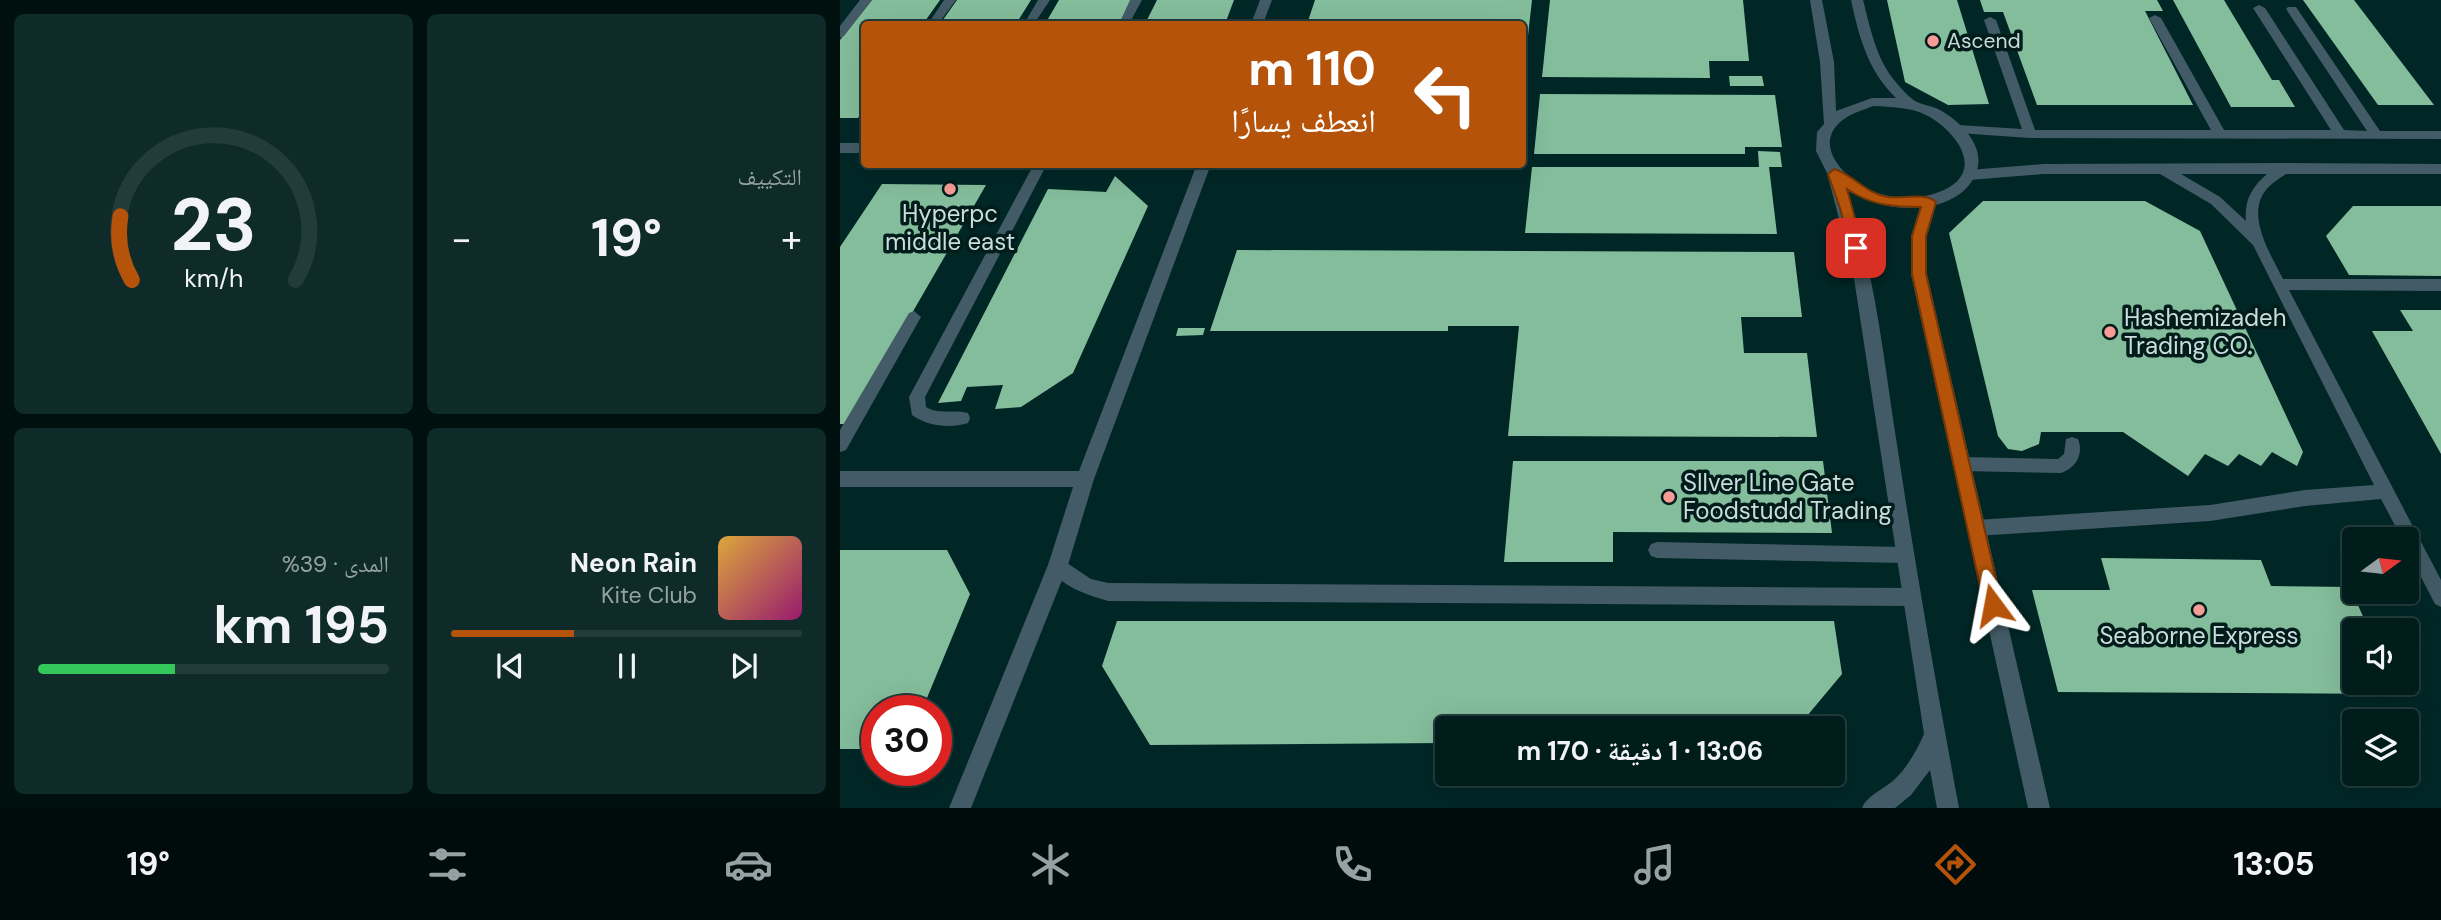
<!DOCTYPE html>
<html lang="ar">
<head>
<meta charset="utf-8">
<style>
	:root { --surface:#001d1c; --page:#0e2a29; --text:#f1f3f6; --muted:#95a2a3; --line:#223b3b; --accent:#b45309 }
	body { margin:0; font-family:"DM Sans","Noto Naskh Arabic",sans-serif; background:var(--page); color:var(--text); direction:rtl; height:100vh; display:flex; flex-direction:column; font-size:26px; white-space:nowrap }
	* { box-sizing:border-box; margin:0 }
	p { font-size:23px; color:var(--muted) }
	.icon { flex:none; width:38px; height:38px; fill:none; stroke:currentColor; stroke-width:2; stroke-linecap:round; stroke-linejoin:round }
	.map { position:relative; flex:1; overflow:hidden; direction:ltr }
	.details { display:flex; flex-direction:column; gap:14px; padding:14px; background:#00100f; width:840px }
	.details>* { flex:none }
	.banner { position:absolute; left:21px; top:21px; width:665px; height:147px; border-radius:7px; box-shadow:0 7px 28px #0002,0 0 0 2px var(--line); direction:rtl; background:#b45309; color:#fff; overflow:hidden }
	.needle { width:46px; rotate:75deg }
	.tools { position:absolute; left:1502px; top:527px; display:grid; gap:14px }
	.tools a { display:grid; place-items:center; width:77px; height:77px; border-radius:7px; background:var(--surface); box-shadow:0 7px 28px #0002,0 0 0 2px var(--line); font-size:35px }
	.speed { position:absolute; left:21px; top:695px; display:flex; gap:14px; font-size:35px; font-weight:700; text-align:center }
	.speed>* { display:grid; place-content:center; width:91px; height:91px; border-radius:50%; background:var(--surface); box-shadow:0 7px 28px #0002,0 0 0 2px var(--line); line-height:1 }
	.speed .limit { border:10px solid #d22; background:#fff; color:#111 }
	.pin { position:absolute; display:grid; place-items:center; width:60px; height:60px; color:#fff; margin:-30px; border-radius:14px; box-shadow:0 4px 10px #0006 }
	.me { position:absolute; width:77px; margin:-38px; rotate:347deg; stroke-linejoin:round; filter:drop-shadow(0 0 5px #0008) }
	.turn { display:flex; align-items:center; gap:24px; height:147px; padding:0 35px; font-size:32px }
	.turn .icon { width:91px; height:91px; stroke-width:2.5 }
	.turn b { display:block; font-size:49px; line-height:60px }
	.big { font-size:52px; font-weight:700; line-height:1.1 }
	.details .tile { flex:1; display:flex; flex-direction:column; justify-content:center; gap:10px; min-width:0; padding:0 24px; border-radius:10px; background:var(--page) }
	.details .dial { align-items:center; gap:0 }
	.dial svg { height:182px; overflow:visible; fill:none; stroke:var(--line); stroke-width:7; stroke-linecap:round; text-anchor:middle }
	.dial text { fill:var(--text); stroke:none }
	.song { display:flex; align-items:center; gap:21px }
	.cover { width:84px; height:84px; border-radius:10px; background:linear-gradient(135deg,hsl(40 70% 55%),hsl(320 70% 35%)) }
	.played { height:7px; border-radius:4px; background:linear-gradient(90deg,var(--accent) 35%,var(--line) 35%) }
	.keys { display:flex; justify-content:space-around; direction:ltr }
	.heat { display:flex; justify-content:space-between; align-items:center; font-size:38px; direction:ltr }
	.charge { height:10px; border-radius:5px; background:linear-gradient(90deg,#34c759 39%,var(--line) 0) }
	.details .tiles { flex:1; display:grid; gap:14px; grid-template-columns:repeat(2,1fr) }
	.trip { position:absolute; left:595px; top:716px; width:410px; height:70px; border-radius:7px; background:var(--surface); box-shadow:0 7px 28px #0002,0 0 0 2px var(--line); font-weight:700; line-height:70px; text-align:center; direction:rtl }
	.tab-bar { display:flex; height:112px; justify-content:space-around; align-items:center; background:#000c0b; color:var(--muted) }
	.tab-bar .icon { width:49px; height:49px }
	.tab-bar .current { color:var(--accent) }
	.tab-bar b { font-size:32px; color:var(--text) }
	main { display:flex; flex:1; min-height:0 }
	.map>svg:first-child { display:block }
	.building { fill:#84bd9b }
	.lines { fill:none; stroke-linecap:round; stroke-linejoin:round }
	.service { fill:#435b66; fill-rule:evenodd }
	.minor { fill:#435b66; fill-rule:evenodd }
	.route { fill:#b45309; stroke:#753606; stroke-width:2 }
	.poi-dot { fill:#f59c96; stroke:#011c1b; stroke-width:2.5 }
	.labels { text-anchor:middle; stroke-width:7; stroke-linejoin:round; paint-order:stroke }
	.far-poi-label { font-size:21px; fill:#c9dddb; stroke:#011c1b; text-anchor:start }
	.poi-label { font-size:24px; fill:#c9dddb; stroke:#011c1b }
</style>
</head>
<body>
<main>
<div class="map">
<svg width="1601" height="808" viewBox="0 0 1601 808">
	<rect width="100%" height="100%" fill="#002726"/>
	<path class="building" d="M32 0H100L83 24H24V108L18 118H0V40Z
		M117 0H191L176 24H100Z
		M219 0H292L279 24H205Z
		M317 0H394L385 24H305Z
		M475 0H692L684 71 682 24H467Z
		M710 0H903L909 61H869L870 78 702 77Z
		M1047 0H1117L1149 104 1108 105 1065 82Z
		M1140 0H1317L1323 11H1305L1353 105H1197L1163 12H1144Z
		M1333 0H1384L1432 80H1439L1455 107H1391Z
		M1463 0H1514L1594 105H1538Z
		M889 76H922L924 86H890Z
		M700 94 935 95 942 147H905V154H694Z
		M918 151 940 152 942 167H929L937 234 685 233 692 167H919Z
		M275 176 308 206 233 373 181 407 155 409 163 385 127 387 121 401 98 403 208 189 266 192Z
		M42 184 146 185 8 424H0V247Z
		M1143 201H1305L1360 231 1463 452 1457 466 1432 452 1421 466 1399 454 1388 466 1365 454 1348 476 1283 432H1201L1199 444 1182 451 1168 449 1158 436 1109 233Z
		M1513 206H1601V276L1509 275 1486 236Z
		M397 250 954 252 962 317H901L904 353H967L977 437 668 436 679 326H608V331H370Z
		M1560 310H1601V454L1532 331H1573Z
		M338 328H365L363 335 336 336Z
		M673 461H983L992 533 773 532V562H664Z
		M0 550H107L130 594 82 710H37V749H0Z
		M1261 558 1421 560 1431 586 1510 587 1529 630H1514V682H1553L1558 694 1218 692 1192 590H1270Z
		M277 621H994L1002 674 957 728H607V743L310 745 262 666Z"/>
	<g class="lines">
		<path class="service" d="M20 0H32L4 36 0 38V26Z
			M104 0H116L98 24H88Z
			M198 0H210L194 24H184Z
			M290 0H302L289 24H279Z
			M1419 5 1425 8 1504 130 1527 131 1446 9 1448 7H1456L1540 131H1601V139L1190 138 1118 133 1112 129 1118 125 1182 129 1144 20 1150 17 1156 20 1195 130H1371L1309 18 1315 15 1321 18 1384 130H1491L1413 8Z
			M1445 163 1601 164V174H1446C1437 180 1427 186 1422 196 1409 221 1432 257 1443 279H1601V291L1449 290 1601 580V607L1595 604 1566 548V539H1562L1541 499 1465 506 1370 521 1136 536 1130 534 1127 528 1130 522 1136 520 1370 505 1465 490 1534 485 1413 245 1371 204 1320 174H1203L1129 180 1122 175 1129 170 1203 164ZM1341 174H1427C1412 187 1404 200 1406 221L1380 197Z
			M194 164H207L85 397 86 407C99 415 114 409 128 413L130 418 128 423C110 429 87 426 72 415L69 397Z
			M74 311 81 317 6 450 0 452V430L69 313Z
			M1232 437 1238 439C1244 454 1236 468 1221 473L1122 471 1116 469 1114 464 1116 459 1122 457 1218 459 1224 454 1226 439Z
			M817 542 1064 547 1070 549 1073 555 1070 561 1064 563 817 558 811 556 808 550 811 544Z
			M218 557 251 579 268 583 1072 588 1078 591 1081 597 1078 603 1072 606 268 601C248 595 218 586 209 565L212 559Z"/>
		<path class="minor" d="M420 0H432L423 24H411Z
			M970 0H982L994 62 996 111 1032 98H1056C1028 71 1019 37 1011 0H1023C1030 27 1036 58 1054 80 1060 87 1069 98 1077 102 1084 105 1091 106 1098 109 1119 120 1147 146 1136 173 1129 191 1113 200 1096 205L1087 236V274L1210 808H1188L1071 274V236L1080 207C1053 211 1031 202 1007 191 1036 274 1044 364 1058 451 1076 571 1097 690 1119 808H1097L1090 770 1071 795 1055 808H1022C1027 795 1045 789 1056 778 1068 766 1077 750 1084 734L1013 272 987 173 976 151 977 132 984 124 980 62ZM1033 106C1051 107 1070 107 1086 115 1114 129 1147 170 1104 190 1084 199 1062 200 1041 194 1011 186 967 146 1004 119 1012 113 1024 110 1033 106Z
			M0 143H24V153H0Z
			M357 164H371L254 479 228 565 131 808H109L208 565 233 487H0V471H239Z"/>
	</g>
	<path class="route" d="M994 169C1014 175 1026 194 1048 197 1062 199 1086 192 1096 202L1086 236V274L1162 605 1159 611 1153 613 1146 611 1144 605 1072 274V236L1081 207C1052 207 1030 205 1007 189L1023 248 1016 254 1011 252 1000 208 988 174Z"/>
	<g class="poi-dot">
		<circle cx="1093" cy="41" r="7"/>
		<circle cx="110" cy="189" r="7"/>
		<circle cx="1270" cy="332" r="7"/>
		<circle cx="829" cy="497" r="7"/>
		<circle cx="1359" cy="610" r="7"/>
	</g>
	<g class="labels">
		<g class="far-poi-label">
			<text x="1107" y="48">Ascend</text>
		</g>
		<g class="poi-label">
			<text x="110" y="222">Hyperpc<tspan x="110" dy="28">middle east</tspan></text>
			<text x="1284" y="326" text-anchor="start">Hashemizadeh<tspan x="1284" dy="28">Trading CO.</tspan></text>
			<text x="843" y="491" text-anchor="start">SIlver Line Gate<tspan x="843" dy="28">Foodstudd Trading</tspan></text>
			<text x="1359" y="644">Seaborne Express</text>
		</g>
	</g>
</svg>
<div class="tools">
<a><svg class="needle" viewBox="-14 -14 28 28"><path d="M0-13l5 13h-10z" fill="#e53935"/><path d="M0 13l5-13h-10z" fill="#95a2a3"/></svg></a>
<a><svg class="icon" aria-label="sound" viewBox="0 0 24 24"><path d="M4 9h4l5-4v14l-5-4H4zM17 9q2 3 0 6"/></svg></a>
<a><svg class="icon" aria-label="layers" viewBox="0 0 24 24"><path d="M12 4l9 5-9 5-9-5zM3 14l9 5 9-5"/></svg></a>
</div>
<div class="speed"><div class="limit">30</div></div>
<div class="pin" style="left:1016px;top:248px;background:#d93025"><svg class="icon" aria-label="arrive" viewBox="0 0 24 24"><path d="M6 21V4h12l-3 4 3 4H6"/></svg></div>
<svg class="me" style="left:1153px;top:605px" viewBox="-20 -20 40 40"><path d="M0-17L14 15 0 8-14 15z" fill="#b45309" stroke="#fff" stroke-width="4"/></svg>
<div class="trip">13:06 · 1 دقيقة · 170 m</div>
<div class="banner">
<div class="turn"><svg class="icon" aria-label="left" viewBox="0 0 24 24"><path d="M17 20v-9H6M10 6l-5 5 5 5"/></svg><div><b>110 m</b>انعطف يسارًا</div></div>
</div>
</div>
<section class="details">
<div class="tiles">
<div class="tile"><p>التكييف</p>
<div class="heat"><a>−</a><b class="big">19°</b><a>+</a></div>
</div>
<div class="tile dial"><svg viewBox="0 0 100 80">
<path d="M14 69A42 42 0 1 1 86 69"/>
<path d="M14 69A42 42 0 0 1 9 41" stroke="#b45309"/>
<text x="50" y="56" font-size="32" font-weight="700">23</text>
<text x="50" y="72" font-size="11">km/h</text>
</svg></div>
<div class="tile">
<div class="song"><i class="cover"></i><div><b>Neon Rain</b><p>Kite Club</p></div></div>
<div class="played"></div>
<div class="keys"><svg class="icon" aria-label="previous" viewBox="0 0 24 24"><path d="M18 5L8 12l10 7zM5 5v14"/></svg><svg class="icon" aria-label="pause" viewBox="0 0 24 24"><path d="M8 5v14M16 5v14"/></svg><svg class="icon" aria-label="next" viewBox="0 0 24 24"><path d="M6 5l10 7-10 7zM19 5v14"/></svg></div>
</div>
<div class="tile"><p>المدى · 39%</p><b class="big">195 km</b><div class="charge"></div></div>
</div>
</section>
</main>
<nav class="tab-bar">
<b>13:05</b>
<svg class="icon current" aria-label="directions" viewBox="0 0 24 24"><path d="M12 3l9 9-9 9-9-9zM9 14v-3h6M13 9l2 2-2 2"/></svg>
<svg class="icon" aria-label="music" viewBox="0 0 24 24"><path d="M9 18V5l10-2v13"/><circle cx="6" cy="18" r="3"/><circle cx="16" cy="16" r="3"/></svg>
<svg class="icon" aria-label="phone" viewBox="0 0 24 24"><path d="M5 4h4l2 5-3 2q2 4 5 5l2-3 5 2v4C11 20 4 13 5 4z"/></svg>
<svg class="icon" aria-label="climate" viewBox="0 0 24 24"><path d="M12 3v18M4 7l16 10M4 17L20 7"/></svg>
<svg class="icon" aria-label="car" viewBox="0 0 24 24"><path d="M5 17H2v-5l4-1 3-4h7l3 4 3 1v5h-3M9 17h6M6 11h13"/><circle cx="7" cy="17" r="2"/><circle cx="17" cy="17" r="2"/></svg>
<svg class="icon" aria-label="filters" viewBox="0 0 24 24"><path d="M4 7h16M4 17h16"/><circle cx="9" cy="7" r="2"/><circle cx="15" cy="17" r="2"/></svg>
<b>19°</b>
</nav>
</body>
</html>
